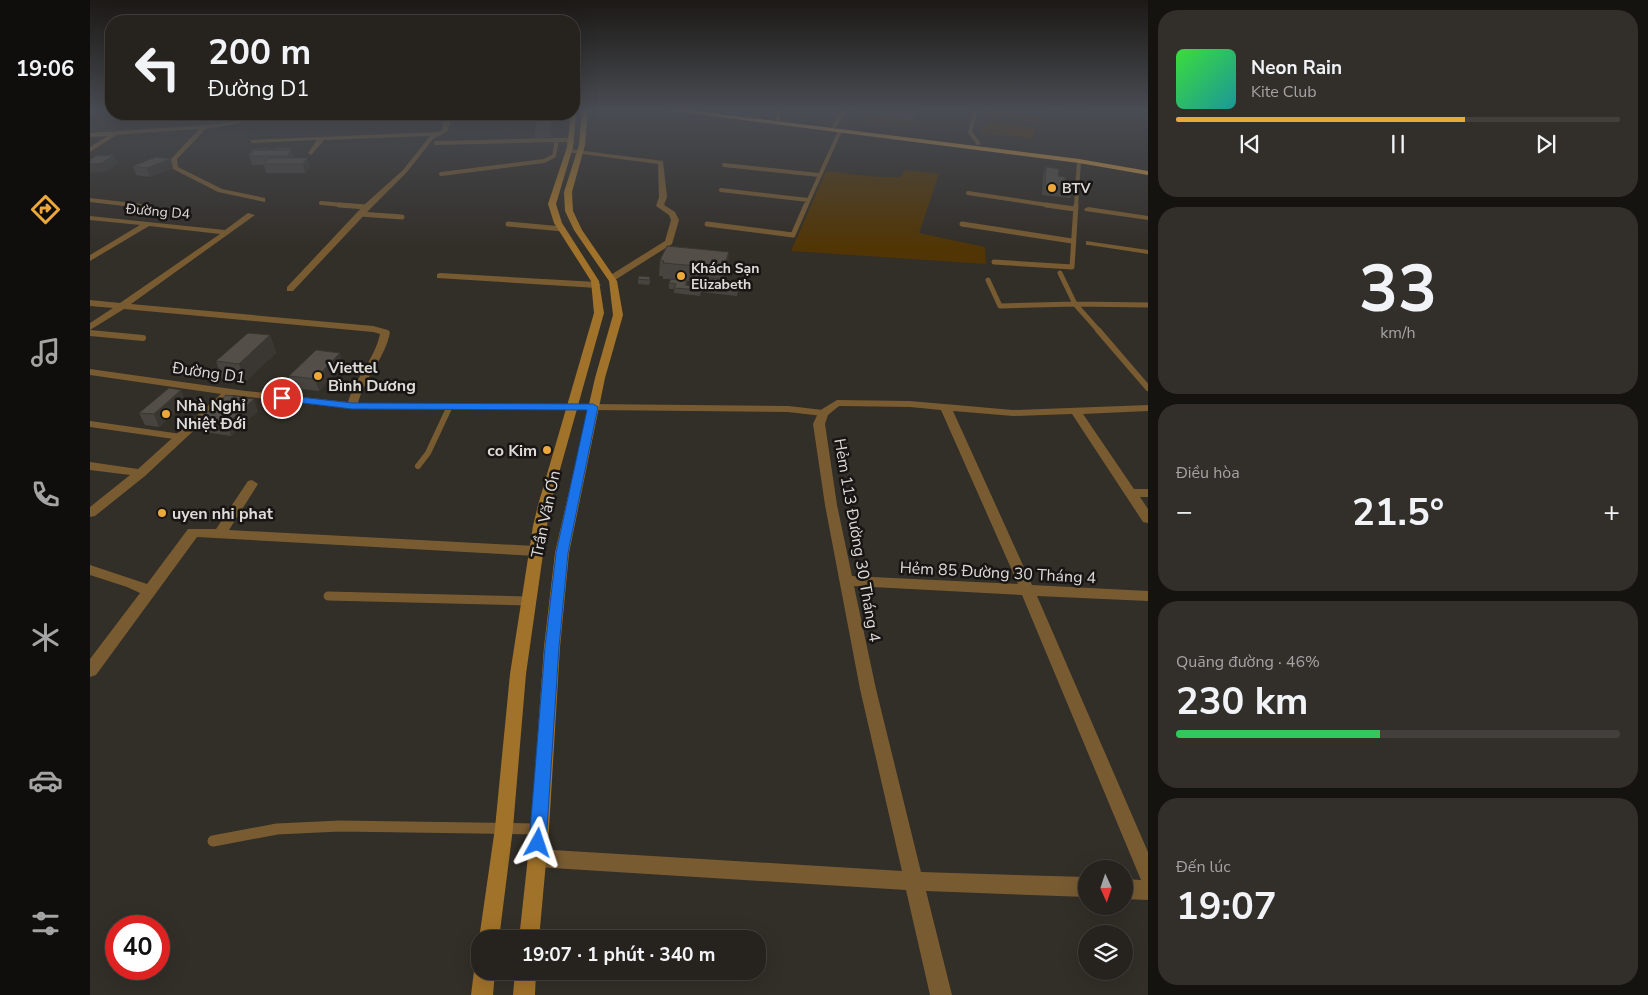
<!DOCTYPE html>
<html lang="vi">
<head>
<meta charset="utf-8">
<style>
	:root { --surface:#26221e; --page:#322f2b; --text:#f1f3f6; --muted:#a4a4a4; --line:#423f3c; --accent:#eda83b }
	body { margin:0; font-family:"Nunito Sans",sans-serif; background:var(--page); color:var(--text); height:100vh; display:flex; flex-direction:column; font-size:19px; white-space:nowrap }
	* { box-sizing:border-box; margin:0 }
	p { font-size:16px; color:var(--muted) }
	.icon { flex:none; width:28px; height:28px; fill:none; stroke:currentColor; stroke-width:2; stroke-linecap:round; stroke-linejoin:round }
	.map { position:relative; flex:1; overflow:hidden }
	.side { display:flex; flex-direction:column; gap:10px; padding:10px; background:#151310; width:500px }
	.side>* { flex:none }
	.hud { position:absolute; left:15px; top:15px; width:475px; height:105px; border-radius:20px; box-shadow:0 5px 20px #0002,0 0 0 1px var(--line); background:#26221e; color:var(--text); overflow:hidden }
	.needle { width:32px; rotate:177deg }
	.buttons { position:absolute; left:988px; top:860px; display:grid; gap:10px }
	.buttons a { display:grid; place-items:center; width:55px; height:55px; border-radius:50%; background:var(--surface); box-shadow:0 5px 20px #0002,0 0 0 1px var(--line); font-size:25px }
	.speed { position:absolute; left:15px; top:915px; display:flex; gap:10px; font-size:25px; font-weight:700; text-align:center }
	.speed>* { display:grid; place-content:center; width:65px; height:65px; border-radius:50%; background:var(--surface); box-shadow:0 5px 20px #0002,0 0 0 1px var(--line); line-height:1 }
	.speed .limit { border:8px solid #d22; background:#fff; color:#111 }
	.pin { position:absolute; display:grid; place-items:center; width:42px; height:42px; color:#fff; margin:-21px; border:2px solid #fff; border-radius:50%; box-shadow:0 1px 5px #0007 }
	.me { position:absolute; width:55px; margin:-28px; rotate:5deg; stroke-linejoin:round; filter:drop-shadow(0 0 4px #0008) }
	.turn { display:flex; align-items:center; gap:18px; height:105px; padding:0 20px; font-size:22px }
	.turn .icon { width:65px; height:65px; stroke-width:2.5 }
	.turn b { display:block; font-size:35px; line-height:42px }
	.big { font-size:38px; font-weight:700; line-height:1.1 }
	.side .widget { flex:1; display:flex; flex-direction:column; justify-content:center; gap:8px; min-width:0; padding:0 18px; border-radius:20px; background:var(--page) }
	.side .dial { align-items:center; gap:0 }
	.dial b { font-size:65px; line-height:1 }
	.song { display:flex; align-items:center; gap:15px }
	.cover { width:60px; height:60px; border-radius:8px; background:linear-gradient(135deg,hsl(120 70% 55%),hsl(180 70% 35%)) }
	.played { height:5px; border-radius:2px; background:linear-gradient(90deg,var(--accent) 65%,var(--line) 65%) }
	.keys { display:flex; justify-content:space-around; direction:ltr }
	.heat { display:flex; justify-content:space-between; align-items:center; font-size:28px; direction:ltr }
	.charge { height:8px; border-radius:4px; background:linear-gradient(90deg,#34c759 46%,var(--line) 0) }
	.trip { position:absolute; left:381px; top:930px; width:295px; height:50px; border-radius:20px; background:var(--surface); box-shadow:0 5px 20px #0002,0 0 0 1px var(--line); font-weight:700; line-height:50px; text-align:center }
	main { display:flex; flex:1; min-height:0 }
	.tab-bar { display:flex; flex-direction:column; width:90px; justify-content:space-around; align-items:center; background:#0f0e0c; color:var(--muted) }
	.tab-bar .icon { width:35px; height:35px }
	.tab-bar .selected { color:var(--accent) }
	.tab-bar b { font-size:22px; color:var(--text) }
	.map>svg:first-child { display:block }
	.green { fill:#513504 }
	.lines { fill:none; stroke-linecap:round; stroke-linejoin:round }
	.lane-far4 { stroke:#785b31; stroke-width:4 }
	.lane-far3 { stroke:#785b31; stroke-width:5 }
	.lane-far2 { stroke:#785b31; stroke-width:6 }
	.lane-far1 { stroke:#785b31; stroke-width:9 }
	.lane { stroke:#785b31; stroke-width:11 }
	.street { fill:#785b31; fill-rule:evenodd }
	.secondary { fill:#a0722a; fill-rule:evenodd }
	.highway { fill:#d19842; fill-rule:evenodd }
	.wall { fill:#47433e; fill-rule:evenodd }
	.shaded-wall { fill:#3a3732 }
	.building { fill:#534e48; stroke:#3a3732 }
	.route { fill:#1a73e8; stroke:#114b97 }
	.poi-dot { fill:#eda83b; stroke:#181614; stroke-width:2 }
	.labels { text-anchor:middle; stroke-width:5; stroke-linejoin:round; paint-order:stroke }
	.far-poi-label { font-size:14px; font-weight:bold; fill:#dfdcd8; stroke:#181614; text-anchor:start }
	.far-street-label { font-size:14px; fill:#dfdcd8; stroke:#181614 }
	.poi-label { font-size:16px; font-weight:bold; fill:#dfdcd8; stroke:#181614; text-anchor:start }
	.street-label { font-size:16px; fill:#dfdcd8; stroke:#181614 }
</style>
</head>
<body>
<main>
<nav class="tab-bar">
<b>19:06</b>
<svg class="icon selected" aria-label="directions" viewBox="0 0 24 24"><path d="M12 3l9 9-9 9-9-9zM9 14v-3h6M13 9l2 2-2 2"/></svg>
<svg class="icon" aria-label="music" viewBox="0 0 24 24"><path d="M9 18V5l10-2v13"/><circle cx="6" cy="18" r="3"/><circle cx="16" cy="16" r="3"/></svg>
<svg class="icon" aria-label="phone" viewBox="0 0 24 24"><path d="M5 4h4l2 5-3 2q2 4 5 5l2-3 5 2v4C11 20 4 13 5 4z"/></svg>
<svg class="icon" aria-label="climate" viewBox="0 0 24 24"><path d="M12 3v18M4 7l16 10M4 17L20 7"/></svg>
<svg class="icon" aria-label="car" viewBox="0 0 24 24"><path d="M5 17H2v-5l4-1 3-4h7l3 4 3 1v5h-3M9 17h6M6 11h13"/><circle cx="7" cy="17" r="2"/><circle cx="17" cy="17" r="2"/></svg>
<svg class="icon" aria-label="filters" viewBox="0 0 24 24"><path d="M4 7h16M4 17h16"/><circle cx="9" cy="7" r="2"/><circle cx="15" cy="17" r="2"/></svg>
</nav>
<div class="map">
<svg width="1058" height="995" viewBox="0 0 1058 995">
	<rect width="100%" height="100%" fill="#322e28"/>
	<path class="green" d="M902 111 950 116 949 123 900 117Z
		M777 115 824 120 820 126 773 121Z
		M899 121 946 127 943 139 890 133 893 127H896Z
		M815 170 849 174 829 233 895 247 896 264 701 251 736 171 787 177H810Z"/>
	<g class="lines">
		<path class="lane-far4" d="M886 109 880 132 888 143
			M688 119 689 109
			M744 126 756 109
			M346 143 467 140
			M634 165 729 175
			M351 174 454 161 464 156 467 140H482
			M631 190 718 200
			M878 193 964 206
			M231 203 264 206
			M716 206 750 131
			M986 206 989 161"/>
		<path class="lane-far3" d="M249 205 277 207
			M956 205 985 209
			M270 214 312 217
			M418 224 473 229
			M617 224 703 235 716 205
			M872 224 982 241
			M904 262 982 267 986 205
			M898 280 910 306 985 304 970 273
			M985 304 1009 331
			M985 304 1058 305"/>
		<path class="lane-far2" d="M1008 330 1058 388
			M0 333 53 338
			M503 407 698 409 733 413
			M0 424 91 437
			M328 466 338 453 360 406"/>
		<path class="lane-far1" d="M238 596 438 601"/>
		<path class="lane" d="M123 841 187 829 250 826 450 829"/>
		<path class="street" d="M604 109H610V110L607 112Z
			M152 114H158L151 123 116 129 87 159 88 167 132 189 175 198V202L128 192 83 169 81 159 109 129 26 135 0 152V147L18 136 0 137V133L130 124 147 121Z
			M359 114 360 123 357 132 343 139 317 172 280 209 203 291H197V287L274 205 313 170 340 136 234 140 221 155 218 153 227 140 162 143 160 140 348 132 352 130 353 117 247 121 244 119 247 117Z
			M479 149 573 161 577 197 574 205 585 212 589 220 582 244 525 280H519V276L575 241 581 220 579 215 566 206 569 197 568 164 477 152Z
			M0 198 60 205 64 207 60 209 0 202Z
			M998 207 1058 216V220L995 211 994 209Z
			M158 213 165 215 41 304 283 326 298 330 300 332C295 359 276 375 268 403L503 404 508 407 503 410 262 409 142 395 55 476 5 516 0 517V507L40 475 0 470V462L48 469 131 394 0 375V369L156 391 258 402C266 376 285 359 290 334L283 332 34 309 0 330V323L23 308 0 306V300L30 303 130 234 59 226 0 261V255L50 225 0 220V216L135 230Z
			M996 241 1058 250V254L999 245H996Z
			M350 273 507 282 511 285 507 288 347 278V274Z
			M747 400 820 401 923 410 1058 405V411L993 414 1044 489H1058V497H1050L1058 509V523L1053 522 982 414 923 416 863 411 942 585 1058 591V601L947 596 1058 852V900L1034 899V879L1051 880 932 595 764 586 786 689 831 872 996 877V897L836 891 862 995H840L816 890 446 867 439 865 437 858 439 851 446 849 812 871 770 689 735 505 723 424 729 411ZM749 406 820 407 851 410 928 584 762 576 747 505 735 424 738 415Z
			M162 480 168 484 139 530 446 546 451 548 453 551 451 554 446 556 107 537 6 675 0 677V659L50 593 37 587 0 575V565L57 584 98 529H126L158 481Z"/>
		<path class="secondary" d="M484 109H487L483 147 466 204 472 223 509 281 514 313 460 505 457 526 436 674 423 828 409 939H390V942L389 939 405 828 420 674 443 526 448 505 504 313 501 281 464 223 458 204 477 147 481 114H484Z
			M492 109H498L495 145 482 192 483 211 492 230 527 281 533 315 515 378 479 553 470 647 459 829 449 939H429L441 829 454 647 465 553 505 378 523 315 519 281 484 230 475 211 474 192 489 145Z
			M390 963V971H405L403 995H381L384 971Z
			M425 971H446L445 995H423Z"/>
		<path class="highway" d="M567 109H590L989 159 1058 171V175L989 163Z"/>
	</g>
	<path class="wall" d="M774 109H828L824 120 773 114Z
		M901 109H954L952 116 901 111Z
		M965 109H995L994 113Z
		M461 119V137L445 138V129Z
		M180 150H202L204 158 220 167 215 173H176L174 165H162L159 154Z
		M80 159 83 168 60 177 46 175 43 166Z
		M956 167 975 180 984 189 980 198 952 195 953 176Z
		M577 246 638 267 633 280 649 281 647 296 611 292 610 296 584 293V289H579V283L581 279H573V276H569L570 260ZM597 281H599V286L597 285Z
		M560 277V282L559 285 548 284V279Z
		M180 335 186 353 155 382 132 379 126 361Z
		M253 365 229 391 202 388 199 376Z
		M91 390 96 402 69 427 55 425 49 413Z
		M168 411 141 436 114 432 109 420Z"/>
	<path class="shaded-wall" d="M826 109H828L824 120Z
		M201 148 202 151V150L204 159 199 165 197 153Z
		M24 155 28 163 16 172 0 173V157L3 164Z
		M218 158 220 167 215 173 213 164Z
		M80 159 83 168 60 177 57 168Z
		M639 252 638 267 633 282 634 266Z
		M180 335 186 353 155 382 149 364Z
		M250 353 253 365 229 391 225 379Z
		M91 390 96 402 69 427 64 414Z
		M164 399 168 411 141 436 137 424Z"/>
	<path class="building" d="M461 119V129H445L446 120Z
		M180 148 178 150H165L162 153 159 154 163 149Z
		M185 148H201L199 150H183Z
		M165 150H202L197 156H159Z
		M24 155 12 163 0 164V160L6 156Z
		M66 157 80 159 57 168 43 166Z
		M179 158H218L213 164H174Z
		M956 167 969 169 968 176 975 177V180L984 181V189L955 185Z
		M577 246 639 252 634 266 619 265 618 267 573 263 574 261 570 260Z
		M549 276 560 277 559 280 548 279Z
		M600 276 649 281 648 285 599 280Z
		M581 279 597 281 595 285 611 287 610 290 584 288 586 284 579 283Z
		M158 333 180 335 149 364 126 361Z
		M226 350 250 353 225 379 199 376Z
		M79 388 91 390 64 414 49 413Z
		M136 395 164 399 137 424 109 420Z"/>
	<linearGradient id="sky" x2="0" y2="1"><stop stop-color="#1c1916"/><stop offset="0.44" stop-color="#494c53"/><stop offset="1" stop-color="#494c53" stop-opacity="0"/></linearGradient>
	<rect width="1058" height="249" fill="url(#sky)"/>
	<path class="route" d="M192 395 262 403 503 404 508 407 478 553 469 647 456 843 454 849 448 851 442 849 439 843 455 647 466 553 497 410 262 409 188 400V396Z"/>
	<g class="poi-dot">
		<circle cx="962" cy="188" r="5"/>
		<circle cx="591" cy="276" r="5"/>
		<circle cx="228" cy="376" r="5"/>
		<circle cx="76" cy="414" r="5"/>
		<circle cx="457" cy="450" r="5"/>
		<circle cx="72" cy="513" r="5"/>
	</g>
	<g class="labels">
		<g class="far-poi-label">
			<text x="972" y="193">BTV</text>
			<text x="601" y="273">Khách Sạn<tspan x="601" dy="16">Elizabeth</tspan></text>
		</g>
		<g class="far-street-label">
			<text transform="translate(68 211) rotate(5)" y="5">Đường D4</text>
		</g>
		<g class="poi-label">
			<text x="238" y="373">Viettel<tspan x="238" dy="18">Bình Dương</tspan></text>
			<text x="86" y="411">Nhà Nghỉ<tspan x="86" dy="18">Nhiệt Đới</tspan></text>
			<text x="447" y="456" text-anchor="end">co Kim</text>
			<text x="82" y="519">uyen nhi phat</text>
		</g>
		<g class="street-label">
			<text transform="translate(119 372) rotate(8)" y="6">Đường D1</text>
			<text transform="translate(455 514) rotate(-78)" y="6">Trần Văn Ơn</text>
			<text transform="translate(768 540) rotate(80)" y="6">Hẻm 113 Đường 30 Tháng 4</text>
			<text transform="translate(908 572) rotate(3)" y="6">Hẻm 85 Đường 30 Tháng 4</text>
		</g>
	</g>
</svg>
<div class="buttons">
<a><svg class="needle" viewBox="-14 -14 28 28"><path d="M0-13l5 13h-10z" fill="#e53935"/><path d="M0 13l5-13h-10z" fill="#a4a4a4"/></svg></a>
<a><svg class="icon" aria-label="layers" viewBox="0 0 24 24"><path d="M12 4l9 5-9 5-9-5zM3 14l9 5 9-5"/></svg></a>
</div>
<div class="speed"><div class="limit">40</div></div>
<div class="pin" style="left:192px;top:398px;background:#d93025"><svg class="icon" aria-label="arrive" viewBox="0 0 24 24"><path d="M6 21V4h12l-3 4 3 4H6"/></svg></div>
<svg class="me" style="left:448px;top:843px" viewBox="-20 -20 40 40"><path d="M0-17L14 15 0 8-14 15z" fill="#1a73e8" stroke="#fff" stroke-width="4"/></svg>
<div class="trip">19:07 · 1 phút · 340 m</div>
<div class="hud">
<div class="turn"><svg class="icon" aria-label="left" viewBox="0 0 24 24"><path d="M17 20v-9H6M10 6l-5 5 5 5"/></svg><div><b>200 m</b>Đường D1</div></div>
</div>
</div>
<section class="side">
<div class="widget">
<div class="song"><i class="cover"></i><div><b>Neon Rain</b><p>Kite Club</p></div></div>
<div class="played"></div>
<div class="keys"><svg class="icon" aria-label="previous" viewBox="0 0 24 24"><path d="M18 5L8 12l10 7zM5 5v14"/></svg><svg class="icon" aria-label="pause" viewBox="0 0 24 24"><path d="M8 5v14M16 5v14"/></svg><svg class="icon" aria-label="next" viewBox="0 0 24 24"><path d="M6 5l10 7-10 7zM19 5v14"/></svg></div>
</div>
<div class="widget dial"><b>33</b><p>km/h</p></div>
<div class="widget"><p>Điều hòa</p>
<div class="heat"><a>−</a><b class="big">21.5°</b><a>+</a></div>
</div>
<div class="widget"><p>Quãng đường · 46%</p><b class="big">230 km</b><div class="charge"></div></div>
<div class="widget"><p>Đến lúc</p><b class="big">19:07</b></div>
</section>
</main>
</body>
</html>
